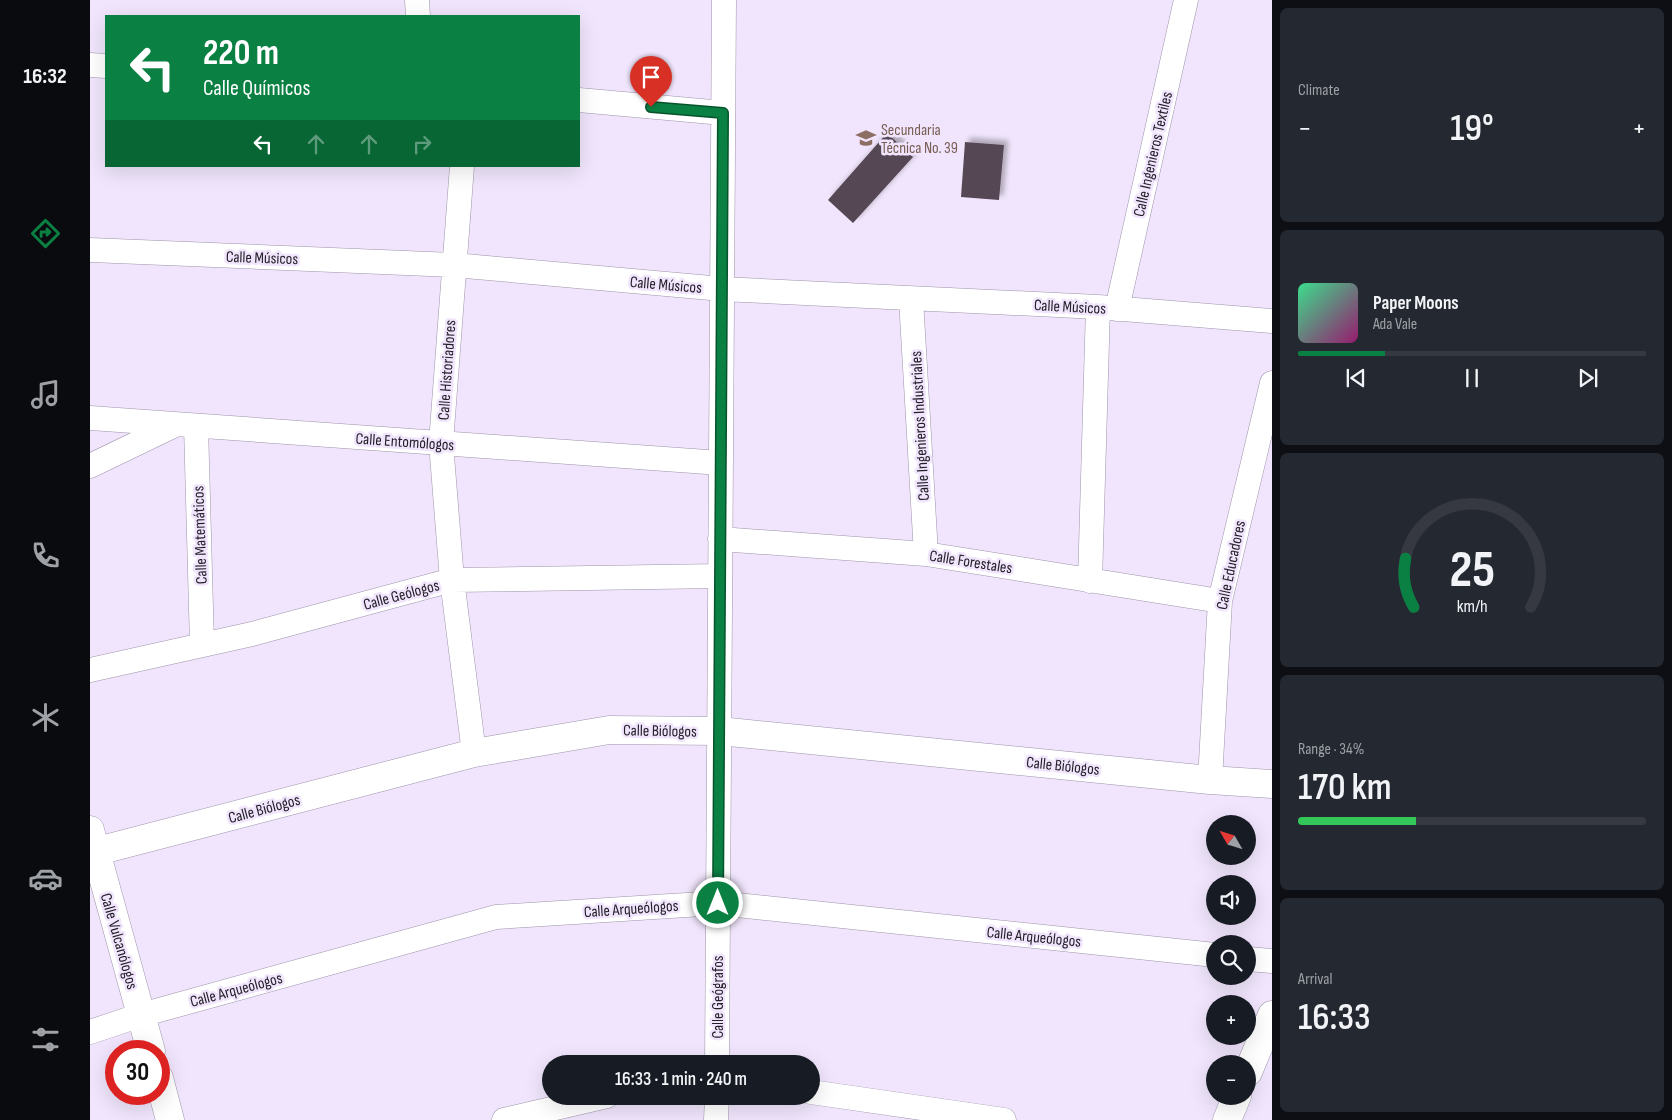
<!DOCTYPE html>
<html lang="en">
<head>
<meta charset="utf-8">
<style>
	:root { --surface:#171b24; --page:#242831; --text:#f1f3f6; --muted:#9ea1a6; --line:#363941; --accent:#0b8043 }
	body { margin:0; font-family:"Sofia Sans Condensed",sans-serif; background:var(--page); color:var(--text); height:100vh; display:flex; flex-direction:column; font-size:19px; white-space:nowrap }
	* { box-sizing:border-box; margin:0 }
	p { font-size:16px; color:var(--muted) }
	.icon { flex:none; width:28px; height:28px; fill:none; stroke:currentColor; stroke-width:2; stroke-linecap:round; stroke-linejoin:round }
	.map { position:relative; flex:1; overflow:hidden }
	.drawer { display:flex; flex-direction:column; gap:8px; padding:8px; background:#0d0f14; width:400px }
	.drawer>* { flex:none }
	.banner { position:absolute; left:15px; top:15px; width:475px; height:152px; border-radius:0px; box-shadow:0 5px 20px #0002; background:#0b8043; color:#fff; overflow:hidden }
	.needle { width:32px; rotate:309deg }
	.buttons { position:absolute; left:1116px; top:815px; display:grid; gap:10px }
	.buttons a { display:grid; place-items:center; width:50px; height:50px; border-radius:50%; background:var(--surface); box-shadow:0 5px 20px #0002; font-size:25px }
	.speed { position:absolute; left:15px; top:1040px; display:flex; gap:10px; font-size:25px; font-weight:700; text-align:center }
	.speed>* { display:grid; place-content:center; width:65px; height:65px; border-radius:50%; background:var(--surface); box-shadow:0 5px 20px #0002; line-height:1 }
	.speed .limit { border:8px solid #d22; background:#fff; color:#111 }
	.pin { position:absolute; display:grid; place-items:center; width:42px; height:42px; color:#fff; margin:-51px -21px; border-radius:50% 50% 50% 0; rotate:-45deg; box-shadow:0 0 5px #0007 }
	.pin .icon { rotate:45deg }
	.me { position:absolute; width:55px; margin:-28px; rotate:0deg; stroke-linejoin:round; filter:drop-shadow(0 0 4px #0008) }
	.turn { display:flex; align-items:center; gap:18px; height:105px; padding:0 15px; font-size:22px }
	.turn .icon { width:65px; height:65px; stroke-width:2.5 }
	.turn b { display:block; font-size:35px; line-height:42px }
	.lanes { display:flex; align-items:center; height:48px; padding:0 15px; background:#0003; justify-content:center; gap:25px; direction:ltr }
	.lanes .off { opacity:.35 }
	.big { font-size:38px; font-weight:600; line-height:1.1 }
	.drawer .card { flex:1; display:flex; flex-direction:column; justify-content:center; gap:8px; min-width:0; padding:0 18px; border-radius:8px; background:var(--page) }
	.drawer .dial { align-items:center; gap:0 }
	.dial svg { height:130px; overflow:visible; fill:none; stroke:var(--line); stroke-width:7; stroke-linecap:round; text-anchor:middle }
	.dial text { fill:var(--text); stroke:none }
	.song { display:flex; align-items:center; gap:15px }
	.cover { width:60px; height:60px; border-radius:8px; background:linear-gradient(135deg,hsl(150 70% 55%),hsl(320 70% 35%)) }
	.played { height:5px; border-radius:2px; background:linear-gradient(90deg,var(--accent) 25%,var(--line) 25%) }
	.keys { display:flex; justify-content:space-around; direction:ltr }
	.heat { display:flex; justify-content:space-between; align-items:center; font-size:28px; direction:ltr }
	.charge { height:8px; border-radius:4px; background:linear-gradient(90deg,#34c759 34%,var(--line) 0) }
	.trip { position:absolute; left:452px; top:1055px; width:278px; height:50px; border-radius:25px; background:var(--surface); box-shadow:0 5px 20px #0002; font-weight:600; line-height:50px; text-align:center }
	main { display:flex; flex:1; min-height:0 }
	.tab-bar { display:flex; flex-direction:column; width:90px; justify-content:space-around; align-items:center; background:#090b0e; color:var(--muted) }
	.tab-bar .icon { width:35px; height:35px }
	.tab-bar .selected { color:var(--accent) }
	.tab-bar b { font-size:22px; color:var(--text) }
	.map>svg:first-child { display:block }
	.building { fill:#574655; filter:url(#shadow) }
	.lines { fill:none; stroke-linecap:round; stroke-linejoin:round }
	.minor-casing { stroke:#9e94aa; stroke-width:25 }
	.tertiary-casing { stroke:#9e94aa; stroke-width:29 }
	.minor { stroke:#fff; stroke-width:24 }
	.tertiary { stroke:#fff; stroke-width:28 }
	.route-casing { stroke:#07532c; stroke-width:12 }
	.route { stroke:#0b8043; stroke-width:9 }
	.labels { text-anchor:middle; stroke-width:5; stroke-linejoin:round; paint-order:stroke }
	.education-label { font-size:16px; fill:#785e54; stroke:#f0e5fc; text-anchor:start }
	.street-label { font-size:16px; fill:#242028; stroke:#f0e5fc }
</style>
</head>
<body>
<main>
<nav class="tab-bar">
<b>16:32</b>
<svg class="icon selected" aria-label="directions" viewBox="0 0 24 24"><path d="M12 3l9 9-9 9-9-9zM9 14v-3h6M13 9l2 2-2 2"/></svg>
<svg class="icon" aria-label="music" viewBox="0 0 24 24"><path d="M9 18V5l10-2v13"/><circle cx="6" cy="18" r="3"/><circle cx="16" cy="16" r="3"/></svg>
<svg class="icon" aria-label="phone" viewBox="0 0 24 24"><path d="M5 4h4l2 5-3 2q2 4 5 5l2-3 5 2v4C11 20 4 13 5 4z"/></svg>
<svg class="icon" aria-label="climate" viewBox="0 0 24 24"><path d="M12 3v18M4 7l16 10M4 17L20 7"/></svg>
<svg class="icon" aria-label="car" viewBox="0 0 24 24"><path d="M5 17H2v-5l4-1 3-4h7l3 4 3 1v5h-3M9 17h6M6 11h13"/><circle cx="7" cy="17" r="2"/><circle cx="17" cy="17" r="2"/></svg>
<svg class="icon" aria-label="filters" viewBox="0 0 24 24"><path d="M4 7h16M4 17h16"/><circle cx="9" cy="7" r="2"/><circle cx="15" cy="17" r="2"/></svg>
</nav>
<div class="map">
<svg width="1182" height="1120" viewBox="0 0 1182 1120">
	<defs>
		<filter id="shadow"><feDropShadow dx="4.5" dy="-4.5" stdDeviation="2.5" flood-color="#0004"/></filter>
	</defs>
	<rect width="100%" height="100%" fill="#f0e5fc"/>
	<path class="building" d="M797 133 823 157 763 223 738 200Z
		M875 142 914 145 909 200 871 197Z"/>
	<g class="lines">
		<defs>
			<path id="minor" d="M327 0 328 16
				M0 65 16 66
				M489 100 633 113
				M372 166 351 443 362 580 384 753
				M0 250 364 265 632 289 1008 307 1182 321
				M821 299 836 554
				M1027 309 1096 0
				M0 418 631 463
				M106 426 112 645
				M0 466 85 425
				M630 539 836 554 1130 601
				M1000 581 1008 307
				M0 670 162 634 362 580 630 576
				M1120 780 1130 601 1182 383
				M1158 959 1182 961
				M0 1032 51 1015 406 917 628 903 1125 955
				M627 1064 634 0
				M721 1092 914 1120
				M414 1120 517 1096
				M626 1120 627 1096"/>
			<path id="tertiary" d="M0 830 61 1051
				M0 853 384 753 519 730 629 731 1120 780 1182 784
				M1158 1072 1182 1015
				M69 1078 80 1120
				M1137 1120 1147 1096"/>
		</defs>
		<use href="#minor" class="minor-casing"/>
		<use href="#tertiary" class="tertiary-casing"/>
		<use href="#minor" class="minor"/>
		<use href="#tertiary" class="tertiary"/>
	</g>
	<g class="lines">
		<defs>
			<path id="route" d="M561 107 633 113 628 903"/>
		</defs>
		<use href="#route" class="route-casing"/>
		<use href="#route" class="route"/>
	</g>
	<defs>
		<symbol id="school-bare" viewBox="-9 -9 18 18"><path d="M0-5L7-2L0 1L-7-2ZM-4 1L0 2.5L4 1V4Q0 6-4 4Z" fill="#8d6e63" stroke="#f0e5fc" stroke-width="2.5" paint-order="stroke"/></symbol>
	</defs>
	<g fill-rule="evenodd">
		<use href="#school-bare" x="762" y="124" width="28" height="28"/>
	</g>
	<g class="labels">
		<g class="education-label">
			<text x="791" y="135">Secundaria<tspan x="791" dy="18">Técnica No. 39</tspan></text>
		</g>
		<g class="street-label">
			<text transform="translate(1062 154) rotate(-77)" y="6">Calle Ingenieros Textiles</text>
			<text transform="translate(172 257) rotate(2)" y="6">Calle Músicos</text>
			<text transform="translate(576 284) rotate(5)" y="6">Calle Músicos</text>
			<text transform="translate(980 306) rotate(3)" y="6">Calle Músicos</text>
			<text transform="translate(356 370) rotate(-86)" y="6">Calle Historiadores</text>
			<text transform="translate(829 426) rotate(-93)" y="6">Calle Ingenieros Industriales</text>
			<text transform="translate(315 441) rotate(4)" y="6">Calle Entomólogos</text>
			<text transform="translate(109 535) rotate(-92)" y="6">Calle Matemáticos</text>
			<text transform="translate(881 561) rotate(9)" y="6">Calle Forestales</text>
			<text transform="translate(1140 565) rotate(-78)" y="6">Calle Educadores</text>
			<text transform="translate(311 594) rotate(-15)" y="6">Calle Geólogos</text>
			<text transform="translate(570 730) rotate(1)" y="6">Calle Biólogos</text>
			<text transform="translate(973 765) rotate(6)" y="6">Calle Biólogos</text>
			<text transform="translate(174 808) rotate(-15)" y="6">Calle Biólogos</text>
			<text transform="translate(541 908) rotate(-4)" y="6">Calle Arqueólogos</text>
			<text transform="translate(944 936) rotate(6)" y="6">Calle Arqueólogos</text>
			<text transform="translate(30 941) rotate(74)" y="6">Calle Vulcanólogos</text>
			<text transform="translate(146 989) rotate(-15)" y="6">Calle Arqueólogos</text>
			<text transform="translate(627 997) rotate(-90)" y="6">Calle Geógrafos</text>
		</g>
	</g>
</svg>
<div class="buttons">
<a><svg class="needle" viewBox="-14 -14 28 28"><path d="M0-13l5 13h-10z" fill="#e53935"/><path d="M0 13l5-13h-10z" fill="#9ea1a6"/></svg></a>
<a><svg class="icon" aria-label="sound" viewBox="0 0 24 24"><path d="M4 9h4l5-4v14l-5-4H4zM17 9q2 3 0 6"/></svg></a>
<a><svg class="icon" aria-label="search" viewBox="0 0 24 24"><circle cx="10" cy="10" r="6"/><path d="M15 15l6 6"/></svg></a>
<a>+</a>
<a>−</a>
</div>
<div class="speed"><div class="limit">30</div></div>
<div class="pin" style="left:561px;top:107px;background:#d93025"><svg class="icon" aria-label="arrive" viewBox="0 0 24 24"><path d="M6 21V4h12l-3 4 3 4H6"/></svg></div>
<svg class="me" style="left:628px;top:903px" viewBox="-20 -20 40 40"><circle r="17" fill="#0b8043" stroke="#fff" stroke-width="3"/><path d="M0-11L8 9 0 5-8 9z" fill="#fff"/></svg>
<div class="trip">16:33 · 1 min · 240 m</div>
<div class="banner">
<div class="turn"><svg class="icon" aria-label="left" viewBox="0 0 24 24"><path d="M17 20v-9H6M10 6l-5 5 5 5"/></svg><div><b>220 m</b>Calle Químicos</div></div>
<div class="lanes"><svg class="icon" aria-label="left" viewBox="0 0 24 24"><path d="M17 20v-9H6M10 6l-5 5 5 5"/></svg><svg class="icon off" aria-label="ahead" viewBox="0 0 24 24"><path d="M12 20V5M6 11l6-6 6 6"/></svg><svg class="icon off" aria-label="ahead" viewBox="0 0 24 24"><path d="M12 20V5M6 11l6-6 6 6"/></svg><svg class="icon off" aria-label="right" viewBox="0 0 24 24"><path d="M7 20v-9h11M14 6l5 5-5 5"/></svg></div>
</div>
</div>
<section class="drawer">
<div class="card"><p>Climate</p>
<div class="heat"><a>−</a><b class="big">19°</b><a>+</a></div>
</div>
<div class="card">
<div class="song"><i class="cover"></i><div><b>Paper Moons</b><p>Ada Vale</p></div></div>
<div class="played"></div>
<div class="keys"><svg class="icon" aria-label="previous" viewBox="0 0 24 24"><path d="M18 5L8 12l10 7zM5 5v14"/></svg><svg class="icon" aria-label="pause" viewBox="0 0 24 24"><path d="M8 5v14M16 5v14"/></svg><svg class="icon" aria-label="next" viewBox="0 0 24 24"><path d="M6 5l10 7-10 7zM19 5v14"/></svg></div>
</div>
<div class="card dial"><svg viewBox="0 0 100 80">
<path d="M14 69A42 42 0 1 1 86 69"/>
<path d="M14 69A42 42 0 0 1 9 39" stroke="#0b8043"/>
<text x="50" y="56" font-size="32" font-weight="700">25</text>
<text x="50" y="72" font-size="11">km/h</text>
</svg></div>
<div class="card"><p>Range · 34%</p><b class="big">170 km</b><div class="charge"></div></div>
<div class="card"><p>Arrival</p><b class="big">16:33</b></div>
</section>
</main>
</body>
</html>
